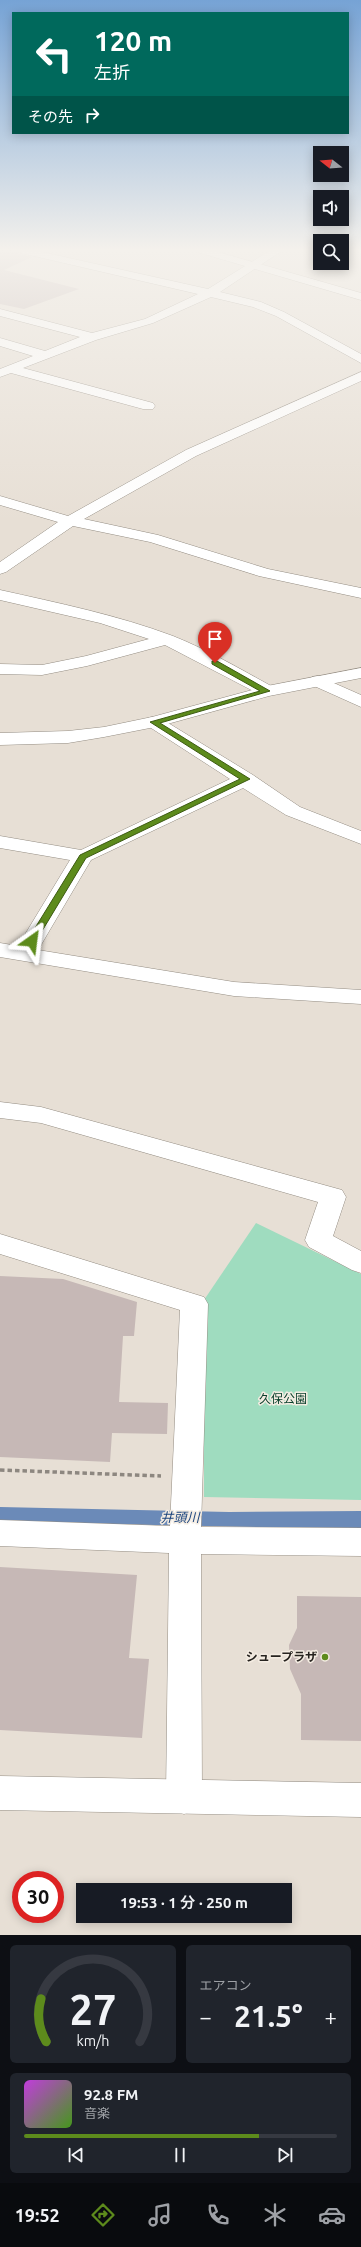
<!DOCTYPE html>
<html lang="ja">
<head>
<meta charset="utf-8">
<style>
	:root { --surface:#171b24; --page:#20242c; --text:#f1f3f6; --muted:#9ea1a6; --line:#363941; --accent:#5d8b1c }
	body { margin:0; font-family:Ubuntu,"Noto Sans JP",sans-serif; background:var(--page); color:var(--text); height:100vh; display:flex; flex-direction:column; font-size:15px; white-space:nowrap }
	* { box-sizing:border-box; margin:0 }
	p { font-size:13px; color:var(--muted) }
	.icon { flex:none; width:22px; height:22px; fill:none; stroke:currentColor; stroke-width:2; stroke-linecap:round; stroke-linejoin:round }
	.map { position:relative; height:1935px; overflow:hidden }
	.panel { display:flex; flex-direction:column; gap:10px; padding:10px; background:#0d0f14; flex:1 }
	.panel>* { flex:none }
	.top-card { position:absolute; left:12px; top:12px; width:337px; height:122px; border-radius:0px; box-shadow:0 2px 10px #0003; background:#00695c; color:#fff; overflow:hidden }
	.needle { width:26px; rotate:287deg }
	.tools { position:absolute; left:313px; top:146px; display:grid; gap:8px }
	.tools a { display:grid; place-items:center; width:36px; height:36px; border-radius:0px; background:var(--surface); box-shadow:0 2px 10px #0003; font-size:20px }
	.speed { position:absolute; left:12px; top:1871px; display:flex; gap:8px; font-size:20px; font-weight:700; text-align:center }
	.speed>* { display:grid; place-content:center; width:52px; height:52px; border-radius:50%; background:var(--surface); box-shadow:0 2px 10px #0003; line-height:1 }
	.speed .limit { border:6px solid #d22; background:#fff; color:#111 }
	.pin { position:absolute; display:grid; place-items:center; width:34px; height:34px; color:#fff; margin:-41px -17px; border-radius:50% 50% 50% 0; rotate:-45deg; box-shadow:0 0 4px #0007 }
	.pin .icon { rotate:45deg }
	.me { position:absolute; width:44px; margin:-22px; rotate:31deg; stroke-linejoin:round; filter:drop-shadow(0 0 3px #0008) }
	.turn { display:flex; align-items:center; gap:14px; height:84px; padding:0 16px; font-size:18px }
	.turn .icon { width:52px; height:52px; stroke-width:2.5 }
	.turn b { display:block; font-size:28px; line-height:34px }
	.then { display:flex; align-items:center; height:38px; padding:0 16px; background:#0003; gap:8px; font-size:15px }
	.big { font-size:30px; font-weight:600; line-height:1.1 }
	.panel .card { flex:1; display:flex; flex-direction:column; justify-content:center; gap:6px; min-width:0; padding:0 14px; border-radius:6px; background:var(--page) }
	.panel .dial { align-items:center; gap:0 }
	.dial svg { height:104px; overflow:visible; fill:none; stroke:var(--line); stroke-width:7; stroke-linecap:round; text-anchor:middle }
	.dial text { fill:var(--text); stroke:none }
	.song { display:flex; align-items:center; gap:12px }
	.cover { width:48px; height:48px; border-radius:6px; background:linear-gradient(135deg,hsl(290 70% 55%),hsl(100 70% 35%)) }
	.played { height:4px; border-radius:2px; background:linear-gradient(90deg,var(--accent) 75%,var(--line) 75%) }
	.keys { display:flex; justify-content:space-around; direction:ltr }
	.heat { display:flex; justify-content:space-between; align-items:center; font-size:22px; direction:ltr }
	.panel .tiles { flex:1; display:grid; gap:10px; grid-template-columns:1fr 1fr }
	.card:last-child { grid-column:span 2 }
	.trip { position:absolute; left:76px; top:1883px; width:216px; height:40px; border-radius:0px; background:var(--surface); box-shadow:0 2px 10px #0003; font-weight:600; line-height:40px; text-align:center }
	.dock { display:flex; height:64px; justify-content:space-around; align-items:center; background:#090b0e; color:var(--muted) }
	.dock .icon { width:28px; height:28px }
	.dock .active { color:var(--accent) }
	.dock b { font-size:18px; color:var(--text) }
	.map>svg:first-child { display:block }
	.green { fill:#9fdcbf }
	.water { fill:#6b8ab8 }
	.building { fill:#c6b8b6 }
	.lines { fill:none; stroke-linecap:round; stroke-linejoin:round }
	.minor-casing { stroke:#948d83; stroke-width:1 }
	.tertiary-casing { stroke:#948d83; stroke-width:1 }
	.path { stroke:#8d8780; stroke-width:3.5; stroke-dasharray:4.5 3; stroke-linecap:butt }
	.minor { fill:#fff; fill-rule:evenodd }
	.tertiary { fill:#fff; fill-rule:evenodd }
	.route { fill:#5d8b1c; stroke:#3c5a12 }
	.poi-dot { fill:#5d8b1c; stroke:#f4ece2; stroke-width:1.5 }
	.labels { text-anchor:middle; stroke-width:3; stroke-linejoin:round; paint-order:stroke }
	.near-park-label { font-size:12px; fill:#0a402c; stroke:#f4ece2 }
	.near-poi-label { font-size:12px; font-weight:bold; fill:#26231f; stroke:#f4ece2; text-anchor:end }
	.near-water-label { font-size:13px; font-style:italic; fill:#1a437d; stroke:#f4ece2 }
</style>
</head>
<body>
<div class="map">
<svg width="361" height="1935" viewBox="0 0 361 1935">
	<rect width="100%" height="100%" fill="#e7dfd5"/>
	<path class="green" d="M256 1223 361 1274V1500L204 1497V1300Z"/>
	<path class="water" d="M0 1507 229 1512 361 1511V1529L0 1522Z"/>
	<path class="building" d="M0 250H15L20 254 32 257 4 270 79 289 24 309 0 304Z
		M0 1276 63 1279 137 1302 134 1336H123L119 1402 168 1403 167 1434 112 1433 110 1462 0 1457Z
		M0 1567 137 1575 129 1658 149 1659 142 1738 0 1730Z
		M297 1596 361 1597V1741L301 1740V1694L290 1669 289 1645 297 1628Z"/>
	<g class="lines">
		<defs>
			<path id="minor" d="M16 250H33L208 289 271 250H283L220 292 261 302 284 312 361 354V363L276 316 253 307 211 297 153 323 96 340 23 368 153 403 155 406 153 409H143L11 373 0 377V369L33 356 0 346V338L45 351 80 337 0 316V309L92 333 145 319 198 294 21 253Z
				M361 372V381L196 456 84 519 158 535 268 569 361 588V598L259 576 150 542 73 526 6 572 0 574V562L58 522 0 505V496L68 516 186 450Z
				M0 590C58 603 117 615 173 636 208 650 240 669 273 687L276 691 273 695H261L165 645 87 666 42 675 0 674V664L42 665 86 656 149 639 100 623 0 600Z
				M318 676 361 695V707L312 685 309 681 312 677Z
				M154 717 160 718 253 775 300 807 361 831V844L286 815 243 788 91 860 38 950 234 982 361 990V1004L234 996 0 957V943L18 946 70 860 0 848V836L81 850 230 779 148 726 145 722 148 718Z
				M0 1102 41 1107 342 1190 346 1197 333 1236 361 1251V1273L352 1270 309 1247 305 1240 318 1202 41 1123 0 1118Z
				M0 1234 204 1297 208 1304 201 1527 361 1528V1556L201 1554 202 1797 196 1809 184 1814 172 1809 166 1797 169 1553 0 1546V1520L170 1526 180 1310 0 1254Z"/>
			<path id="tertiary" d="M196 250H211L361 293V300L197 252Z
				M361 668V678L269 696 160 726 104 737 68 743 0 745V733L68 731 104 727 152 717 267 686Z
				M0 1776 361 1783V1817L0 1810Z"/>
		</defs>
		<use href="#minor" class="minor-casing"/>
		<use href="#tertiary" class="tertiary-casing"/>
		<path class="path" d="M0 1470 161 1476"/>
		<use href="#minor" class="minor"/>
		<use href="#tertiary" class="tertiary"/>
	</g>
	<linearGradient id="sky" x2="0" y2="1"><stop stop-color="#76a3d5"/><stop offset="0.48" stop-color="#f4f1ec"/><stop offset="1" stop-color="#f4f1ec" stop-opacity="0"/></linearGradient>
	<rect width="361" height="521" fill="url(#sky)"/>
	<path class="route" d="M212 661H217L270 691 160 723 250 779 86 858 36 941 29 943 27 941 80 855 240 779 150 722 260 691 212 664Z"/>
	<circle class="poi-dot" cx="325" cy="1657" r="4"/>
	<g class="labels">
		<g class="near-park-label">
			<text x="283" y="1403">久保公園</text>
		</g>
		<g class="near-poi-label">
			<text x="317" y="1661">シュープラザ</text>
		</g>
		<g class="near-water-label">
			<text x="180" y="1522">井頭川</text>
		</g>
	</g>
</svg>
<div class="tools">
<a><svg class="needle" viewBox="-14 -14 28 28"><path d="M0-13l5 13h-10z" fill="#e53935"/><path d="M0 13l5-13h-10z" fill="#9ea1a6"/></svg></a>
<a><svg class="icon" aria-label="sound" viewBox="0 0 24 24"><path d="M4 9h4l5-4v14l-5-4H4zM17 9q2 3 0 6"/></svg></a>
<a><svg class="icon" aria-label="search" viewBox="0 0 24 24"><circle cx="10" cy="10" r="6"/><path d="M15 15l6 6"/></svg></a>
</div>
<div class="speed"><div class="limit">30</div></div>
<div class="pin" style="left:215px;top:663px;background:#d93025"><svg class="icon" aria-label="arrive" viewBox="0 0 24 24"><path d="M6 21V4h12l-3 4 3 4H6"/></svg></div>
<svg class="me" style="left:32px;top:941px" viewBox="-20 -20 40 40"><path d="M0-17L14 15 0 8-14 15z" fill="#5d8b1c" stroke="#fff" stroke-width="4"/></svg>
<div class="trip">19:53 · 1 分 · 250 m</div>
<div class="top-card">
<div class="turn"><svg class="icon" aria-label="left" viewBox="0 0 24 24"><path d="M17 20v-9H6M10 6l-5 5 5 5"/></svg><div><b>120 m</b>左折</div></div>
<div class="then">その先<svg class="icon" aria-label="right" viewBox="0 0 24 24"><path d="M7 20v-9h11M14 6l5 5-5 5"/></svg></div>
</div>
</div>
<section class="panel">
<div class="tiles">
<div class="card dial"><svg viewBox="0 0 100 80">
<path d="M14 69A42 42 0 1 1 86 69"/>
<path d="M14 69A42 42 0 0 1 10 36" stroke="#5d8b1c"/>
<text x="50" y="56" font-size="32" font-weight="700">27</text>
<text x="50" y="72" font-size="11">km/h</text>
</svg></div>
<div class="card"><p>エアコン</p>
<div class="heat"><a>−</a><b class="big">21.5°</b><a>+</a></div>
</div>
<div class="card">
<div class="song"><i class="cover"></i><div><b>92.8 FM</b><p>音楽</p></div></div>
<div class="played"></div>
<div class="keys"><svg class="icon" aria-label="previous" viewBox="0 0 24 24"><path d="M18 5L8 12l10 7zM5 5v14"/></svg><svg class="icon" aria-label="pause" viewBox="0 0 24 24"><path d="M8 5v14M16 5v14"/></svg><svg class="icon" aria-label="next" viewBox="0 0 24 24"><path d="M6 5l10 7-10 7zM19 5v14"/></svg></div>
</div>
</div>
</section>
<nav class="dock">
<b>19:52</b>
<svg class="icon active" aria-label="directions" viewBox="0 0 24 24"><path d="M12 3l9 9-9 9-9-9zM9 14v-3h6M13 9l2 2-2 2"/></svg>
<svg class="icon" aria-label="music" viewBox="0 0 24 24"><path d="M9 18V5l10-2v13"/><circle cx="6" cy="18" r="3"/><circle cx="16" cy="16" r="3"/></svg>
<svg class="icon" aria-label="phone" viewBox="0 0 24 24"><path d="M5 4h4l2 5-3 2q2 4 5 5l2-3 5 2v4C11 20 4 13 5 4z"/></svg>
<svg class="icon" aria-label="climate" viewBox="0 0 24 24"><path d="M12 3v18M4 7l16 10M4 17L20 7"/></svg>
<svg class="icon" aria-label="car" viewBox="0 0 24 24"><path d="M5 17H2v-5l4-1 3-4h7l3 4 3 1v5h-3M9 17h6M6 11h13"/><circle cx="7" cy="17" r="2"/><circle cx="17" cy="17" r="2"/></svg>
</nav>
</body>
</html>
